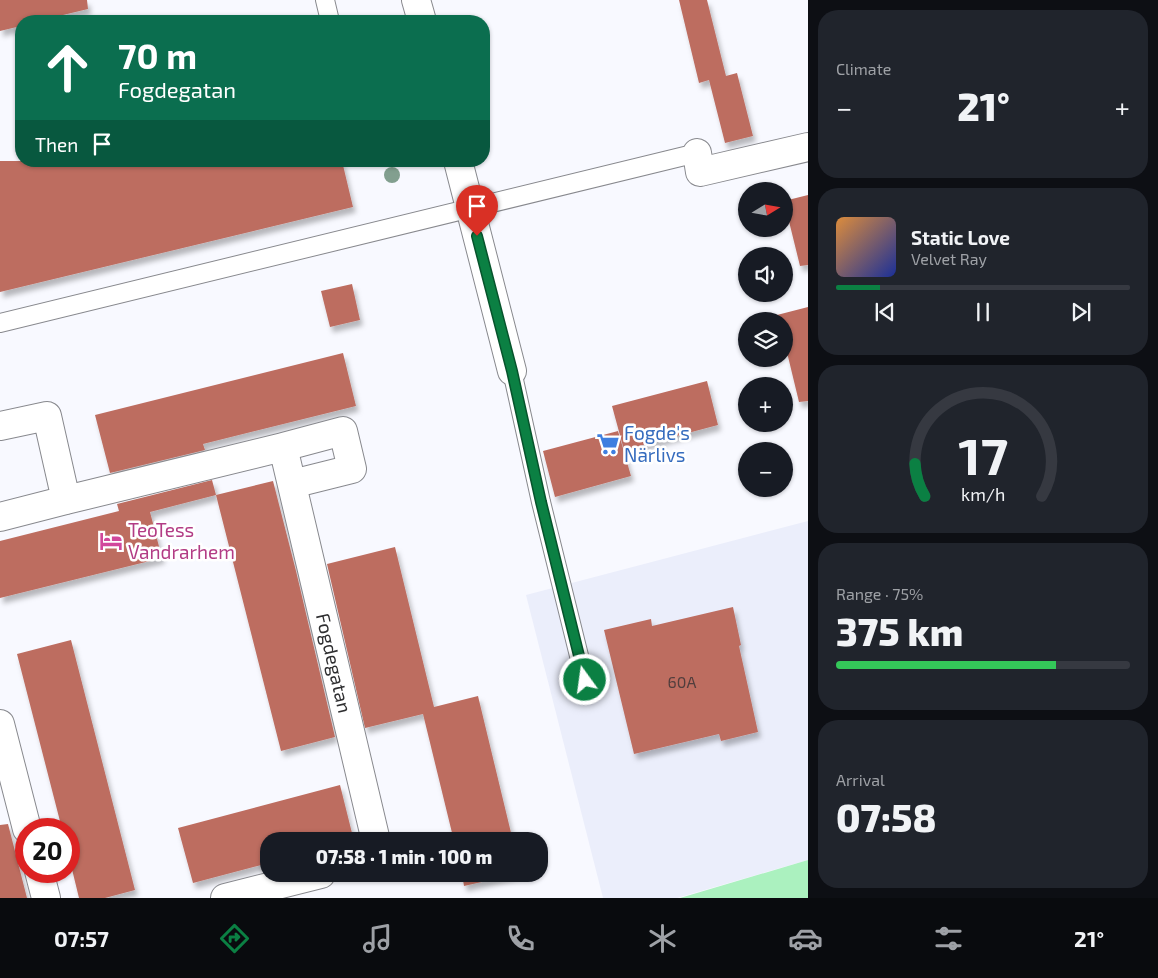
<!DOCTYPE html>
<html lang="en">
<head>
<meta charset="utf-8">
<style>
	:root { --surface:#171b24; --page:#20242c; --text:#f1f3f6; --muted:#9ea1a6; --line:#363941; --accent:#0b8043 }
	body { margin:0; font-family:"Exo 2",sans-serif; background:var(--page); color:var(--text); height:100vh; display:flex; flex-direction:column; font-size:19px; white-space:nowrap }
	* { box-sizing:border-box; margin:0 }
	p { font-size:16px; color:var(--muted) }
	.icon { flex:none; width:28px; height:28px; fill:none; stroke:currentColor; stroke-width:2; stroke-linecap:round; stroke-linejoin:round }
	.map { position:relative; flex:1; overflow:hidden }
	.panel { display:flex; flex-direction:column; gap:10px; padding:10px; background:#0d0f14; width:350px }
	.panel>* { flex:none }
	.top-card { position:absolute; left:15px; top:15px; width:475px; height:152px; border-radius:20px; box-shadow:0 1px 4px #0004; background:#0b6e4f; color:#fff; overflow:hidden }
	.needle { width:32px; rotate:79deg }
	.tools { position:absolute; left:738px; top:182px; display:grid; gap:10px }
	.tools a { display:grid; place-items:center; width:55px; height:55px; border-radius:50%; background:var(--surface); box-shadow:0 1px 4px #0004; font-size:25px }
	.speed { position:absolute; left:15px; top:818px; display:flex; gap:10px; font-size:25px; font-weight:700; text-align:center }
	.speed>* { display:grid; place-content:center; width:65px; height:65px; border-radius:50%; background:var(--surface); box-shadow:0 1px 4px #0004; line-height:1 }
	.speed .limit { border:8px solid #d22; background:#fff; color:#111 }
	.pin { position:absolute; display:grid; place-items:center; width:42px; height:42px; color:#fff; margin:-51px -21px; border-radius:50% 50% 50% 0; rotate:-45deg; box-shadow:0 0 5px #0007 }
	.pin .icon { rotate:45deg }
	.me { position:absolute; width:55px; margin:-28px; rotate:346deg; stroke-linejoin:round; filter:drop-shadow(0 0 4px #0008) }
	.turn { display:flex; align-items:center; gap:18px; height:105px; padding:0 20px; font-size:22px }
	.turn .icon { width:65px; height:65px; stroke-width:2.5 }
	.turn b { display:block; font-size:35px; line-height:42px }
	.then { display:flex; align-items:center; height:48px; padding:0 20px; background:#0003; gap:10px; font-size:19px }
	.big { font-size:38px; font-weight:800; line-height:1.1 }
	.panel .tile { flex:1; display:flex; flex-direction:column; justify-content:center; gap:8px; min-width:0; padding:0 18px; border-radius:20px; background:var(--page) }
	.panel .dial { align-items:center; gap:0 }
	.dial svg { height:130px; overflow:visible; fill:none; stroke:var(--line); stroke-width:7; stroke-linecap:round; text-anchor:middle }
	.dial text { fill:var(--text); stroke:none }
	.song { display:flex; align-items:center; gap:15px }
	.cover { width:60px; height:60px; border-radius:8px; background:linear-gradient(135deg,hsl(30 70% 55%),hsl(230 70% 35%)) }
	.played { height:5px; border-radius:2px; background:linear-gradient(90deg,var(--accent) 15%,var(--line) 15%) }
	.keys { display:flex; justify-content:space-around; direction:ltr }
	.heat { display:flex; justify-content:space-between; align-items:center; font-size:28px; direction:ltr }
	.charge { height:8px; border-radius:4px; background:linear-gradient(90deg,#34c759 75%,var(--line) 0) }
	.trip { position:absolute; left:260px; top:832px; width:288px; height:50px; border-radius:20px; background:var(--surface); box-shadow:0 1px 4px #0004; font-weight:800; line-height:50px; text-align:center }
	.menu { display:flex; height:80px; justify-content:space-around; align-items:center; background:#090b0e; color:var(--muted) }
	.menu .icon { width:35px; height:35px }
	.menu .on { color:var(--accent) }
	.menu b { font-size:22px; color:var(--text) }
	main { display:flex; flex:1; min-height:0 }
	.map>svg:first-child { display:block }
	.built { fill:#ebeefb }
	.grass { fill:#abf1bf }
	.building { fill:#bd6d61; filter:url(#shadow) }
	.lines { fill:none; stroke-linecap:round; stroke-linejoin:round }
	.lane-casing { stroke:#88898e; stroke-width:20 }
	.street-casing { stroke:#88898e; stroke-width:30 }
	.lane { stroke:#fff; stroke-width:18 }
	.street { stroke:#fff; stroke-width:28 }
	.tree { fill:#829f8f }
	.route-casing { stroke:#07532c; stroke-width:12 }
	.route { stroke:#0b8043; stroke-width:9 }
	.labels { text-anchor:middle; stroke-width:5; stroke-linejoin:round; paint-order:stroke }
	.number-label { font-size:16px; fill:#523e3d }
	.shop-label { font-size:19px; fill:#366cbe; stroke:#fff; text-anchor:start }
	.hotel-label { font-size:19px; fill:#b23c85; stroke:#fff; text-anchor:start }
	.street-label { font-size:19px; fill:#2f2f31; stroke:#fff }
</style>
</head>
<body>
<main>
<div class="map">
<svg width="808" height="898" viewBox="0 0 808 898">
	<defs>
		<filter id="shadow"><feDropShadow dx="3" dy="5.5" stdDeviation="2.5" flood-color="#0004"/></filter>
	</defs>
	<rect width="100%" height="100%" fill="#f8f9ff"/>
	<path class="built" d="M808 521V860L677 898H603L526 595Z"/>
	<path class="grass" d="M808 860V898H680Z"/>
	<path class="building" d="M0 0H87L88 9 38 21H21V26L0 31Z
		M679 0H707L726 76 711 80 737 73 753 136 725 143 709 80 699 83Z
		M0 161H342L353 207 0 292Z
		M808 195V265L800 266 784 201Z
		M352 284 360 320 330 327 321 291Z
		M808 307V401L799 402 784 340V321H779L777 315Z
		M343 353 356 406 203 444 205 450 110 473 95 415Z
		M707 381 718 425 624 450 612 406Z
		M618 431 631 476 555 497 543 451Z
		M212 480 216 495 150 512 162 558 0 598V541L119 511 117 504Z
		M273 481 296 571 335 737 281 751 216 495Z
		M395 547 434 707 478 696 513 841H454L423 714 365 728 327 564Z
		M733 607 741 645 739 646 758 732 721 741 719 734 634 754 604 630 651 619 652 626Z
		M71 640 135 890 105 898H79L69 857V829H62L17 654Z
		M340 785 354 841H269V863L193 883 178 828Z
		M8 824 27 898H0V825Z
		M462 874H517L464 886Z"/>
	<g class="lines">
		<defs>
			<path id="lane" d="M325 0 330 21
				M0 323 697 153
				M512 371 541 502 585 680"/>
			<path id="street" d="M416 0 422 21
				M697 153 700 172 808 147
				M458 161 512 371
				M0 426 47 416 66 500
				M283 447 343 431 352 469 292 484
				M0 517 66 500 283 447 376 841
				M0 724 27 829
				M39 871 46 898
				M225 898 321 874"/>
		</defs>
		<use href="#lane" class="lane-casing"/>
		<use href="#street" class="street-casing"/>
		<use href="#lane" class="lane"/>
		<use href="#street" class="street"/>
	</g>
	<circle class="tree" cx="392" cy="175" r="8"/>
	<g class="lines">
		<defs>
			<path id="route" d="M477 236 512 371 541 502 585 680"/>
		</defs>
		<use href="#route" class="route-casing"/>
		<use href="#route" class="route"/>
	</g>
	<defs>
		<symbol id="supermarket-bare" viewBox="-9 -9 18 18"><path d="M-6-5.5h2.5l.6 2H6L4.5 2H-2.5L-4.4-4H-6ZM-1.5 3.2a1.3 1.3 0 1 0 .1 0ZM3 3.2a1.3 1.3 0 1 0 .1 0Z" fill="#3f7fe0" stroke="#fff" stroke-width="2.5" paint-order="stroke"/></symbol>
		<symbol id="hotel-bare" viewBox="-9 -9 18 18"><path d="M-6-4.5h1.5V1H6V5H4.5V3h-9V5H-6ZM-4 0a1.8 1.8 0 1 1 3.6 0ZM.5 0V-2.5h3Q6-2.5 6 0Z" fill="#d1479c" stroke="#fff" stroke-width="2.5" paint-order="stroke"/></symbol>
	</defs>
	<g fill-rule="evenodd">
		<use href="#supermarket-bare" x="592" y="428" width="32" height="32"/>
		<use href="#hotel-bare" x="95" y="525" width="32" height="32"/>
	</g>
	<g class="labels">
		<g class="number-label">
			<text x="682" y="688">60A</text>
		</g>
		<g class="shop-label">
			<text x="624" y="440">Fogde's<tspan x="624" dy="22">Närlivs</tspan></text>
		</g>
		<g class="hotel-label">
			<text x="128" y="537">TeoTess<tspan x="128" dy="22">Vandrarhem</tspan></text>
		</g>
		<g class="street-label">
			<text transform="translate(334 663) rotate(77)" y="7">Fogdegatan</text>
		</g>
	</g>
</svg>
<div class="tools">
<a><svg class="needle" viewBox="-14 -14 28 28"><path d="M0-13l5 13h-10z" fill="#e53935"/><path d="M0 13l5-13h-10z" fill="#9ea1a6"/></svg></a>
<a><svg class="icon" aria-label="sound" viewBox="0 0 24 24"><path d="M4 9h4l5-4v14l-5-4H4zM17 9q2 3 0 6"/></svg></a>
<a><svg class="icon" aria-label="layers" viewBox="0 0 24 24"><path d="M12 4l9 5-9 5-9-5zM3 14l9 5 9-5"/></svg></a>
<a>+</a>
<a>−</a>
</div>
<div class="speed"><div class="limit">20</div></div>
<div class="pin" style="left:477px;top:236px;background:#d93025"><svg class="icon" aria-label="arrive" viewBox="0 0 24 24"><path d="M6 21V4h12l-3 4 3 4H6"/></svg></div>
<svg class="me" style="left:585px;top:680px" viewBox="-20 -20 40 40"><circle r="17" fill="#0b8043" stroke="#fff" stroke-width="3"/><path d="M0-11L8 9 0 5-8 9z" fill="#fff"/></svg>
<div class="trip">07:58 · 1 min · 100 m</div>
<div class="top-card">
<div class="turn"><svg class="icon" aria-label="ahead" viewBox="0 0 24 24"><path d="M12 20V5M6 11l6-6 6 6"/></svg><div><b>70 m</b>Fogdegatan</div></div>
<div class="then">Then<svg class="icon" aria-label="arrive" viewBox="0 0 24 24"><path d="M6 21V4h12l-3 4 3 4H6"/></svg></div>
</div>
</div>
<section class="panel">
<div class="tile"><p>Climate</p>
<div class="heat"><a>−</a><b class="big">21°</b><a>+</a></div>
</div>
<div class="tile">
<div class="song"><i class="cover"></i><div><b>Static Love</b><p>Velvet Ray</p></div></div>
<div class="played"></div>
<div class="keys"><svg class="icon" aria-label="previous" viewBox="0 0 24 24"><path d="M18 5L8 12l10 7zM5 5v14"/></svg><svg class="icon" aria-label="pause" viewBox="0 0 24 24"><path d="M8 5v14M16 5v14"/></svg><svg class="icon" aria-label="next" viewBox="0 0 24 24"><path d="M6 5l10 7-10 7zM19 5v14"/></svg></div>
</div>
<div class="tile dial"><svg viewBox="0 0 100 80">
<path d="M14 69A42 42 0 1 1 86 69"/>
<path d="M14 69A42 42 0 0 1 8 49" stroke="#0b8043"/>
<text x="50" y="56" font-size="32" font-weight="700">17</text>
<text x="50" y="72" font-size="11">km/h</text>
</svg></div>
<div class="tile"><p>Range · 75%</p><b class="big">375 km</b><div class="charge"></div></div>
<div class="tile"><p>Arrival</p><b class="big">07:58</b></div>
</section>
</main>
<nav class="menu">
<b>07:57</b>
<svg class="icon on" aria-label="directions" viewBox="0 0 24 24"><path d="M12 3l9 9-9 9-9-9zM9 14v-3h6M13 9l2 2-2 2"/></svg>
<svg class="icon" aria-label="music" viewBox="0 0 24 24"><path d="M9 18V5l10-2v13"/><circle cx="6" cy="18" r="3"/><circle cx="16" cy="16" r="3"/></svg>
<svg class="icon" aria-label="phone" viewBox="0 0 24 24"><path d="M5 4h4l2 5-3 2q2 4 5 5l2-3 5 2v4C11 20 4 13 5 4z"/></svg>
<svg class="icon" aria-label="climate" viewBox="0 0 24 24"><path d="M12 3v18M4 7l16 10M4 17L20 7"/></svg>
<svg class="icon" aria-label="car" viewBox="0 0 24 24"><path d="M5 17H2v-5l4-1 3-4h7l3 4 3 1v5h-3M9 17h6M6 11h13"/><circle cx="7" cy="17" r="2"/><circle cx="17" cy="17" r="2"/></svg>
<svg class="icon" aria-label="filters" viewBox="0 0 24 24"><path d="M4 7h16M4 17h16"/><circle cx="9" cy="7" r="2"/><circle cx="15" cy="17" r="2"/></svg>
<b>21°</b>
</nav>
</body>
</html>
